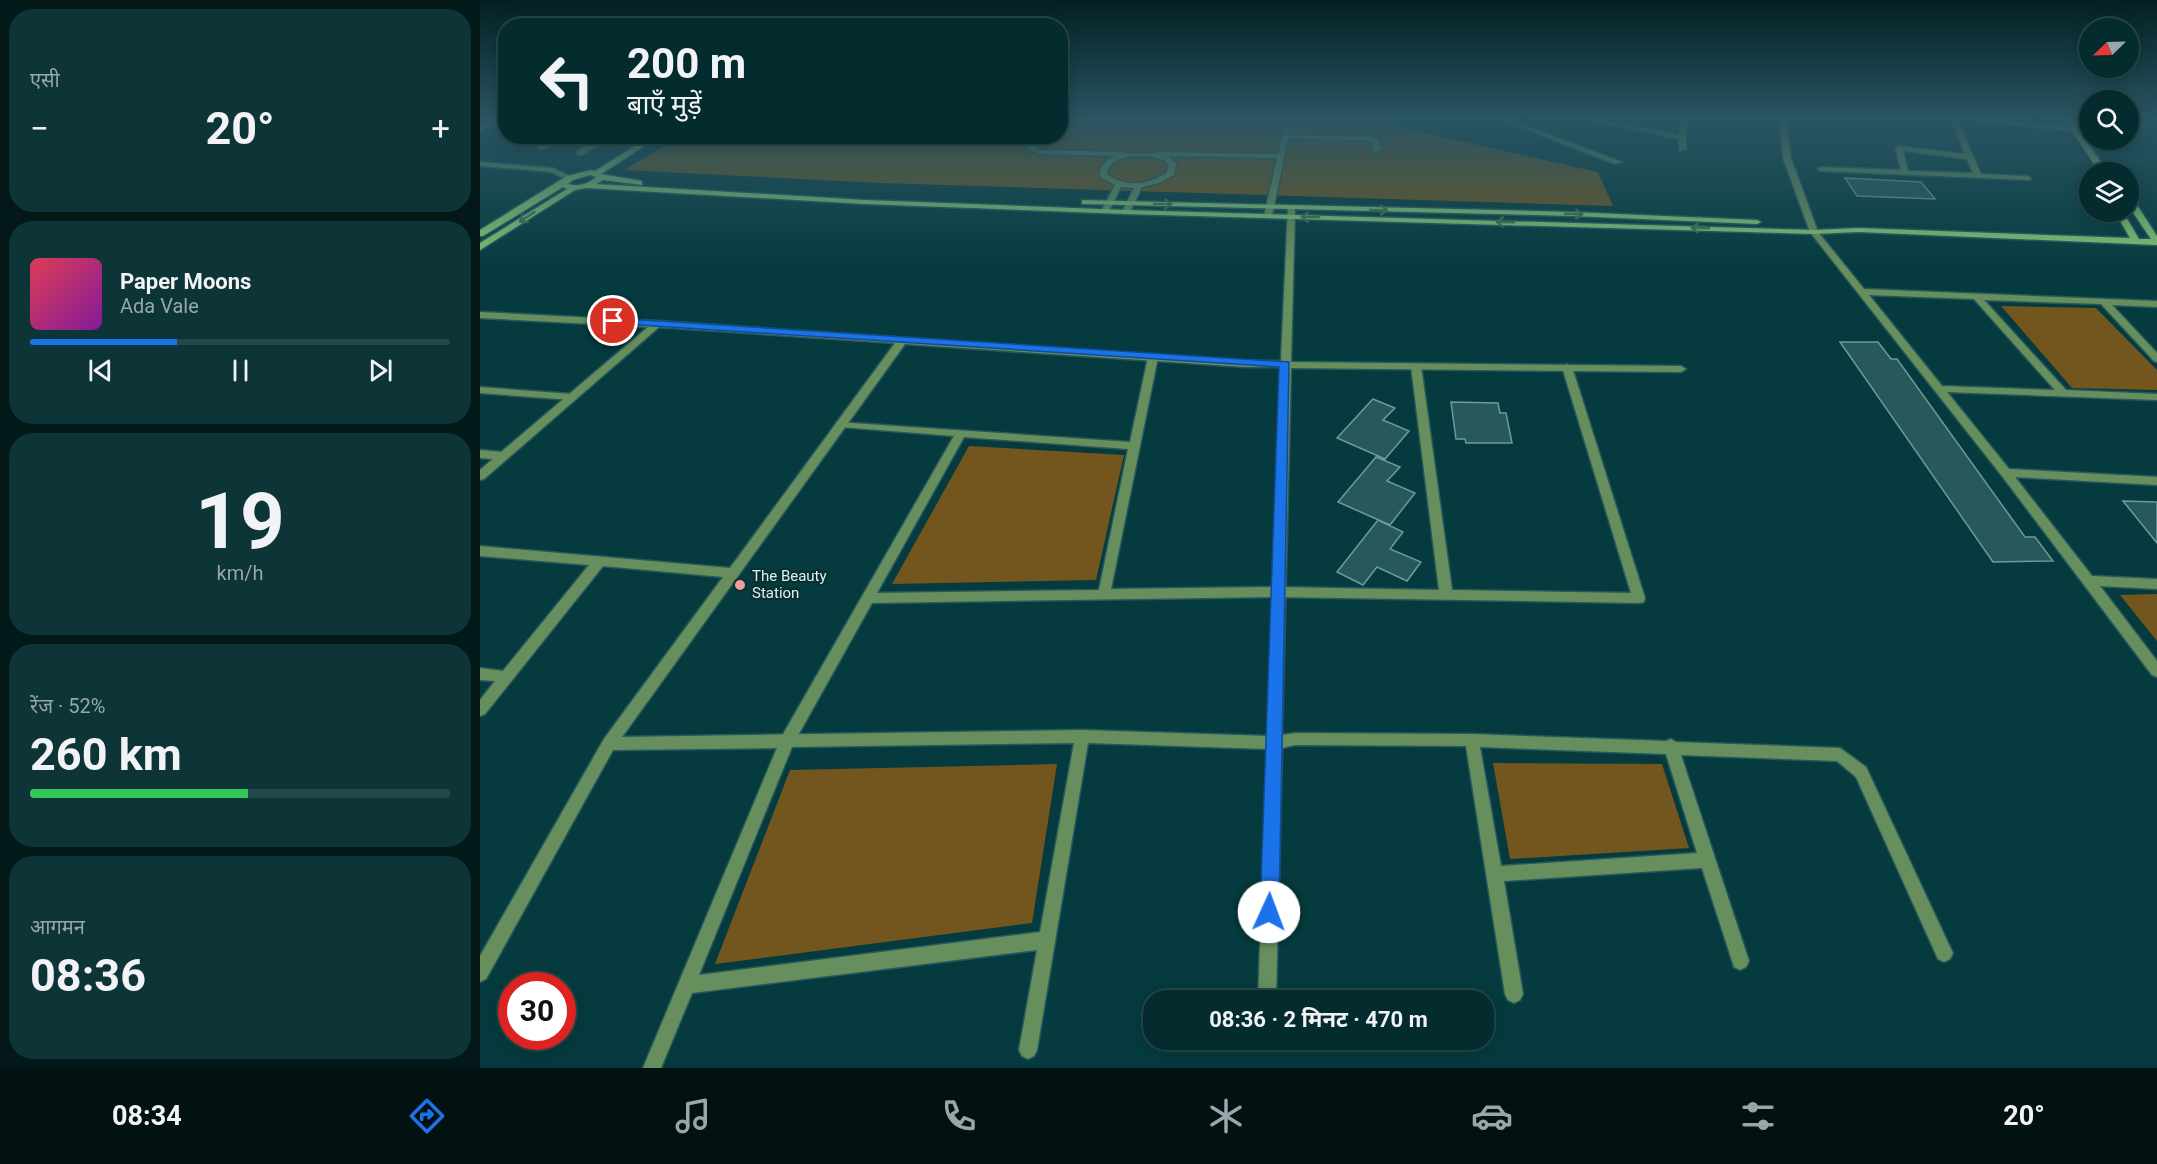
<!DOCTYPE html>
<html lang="hi">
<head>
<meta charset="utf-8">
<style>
	:root { --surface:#042c2e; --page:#0d3436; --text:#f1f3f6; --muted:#97a7aa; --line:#25484a; --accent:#1a73e8 }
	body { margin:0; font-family:Roboto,"Noto Sans Devanagari",sans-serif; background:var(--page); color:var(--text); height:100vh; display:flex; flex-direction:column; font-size:22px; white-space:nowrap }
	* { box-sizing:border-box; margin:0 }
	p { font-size:20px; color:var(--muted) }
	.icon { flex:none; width:33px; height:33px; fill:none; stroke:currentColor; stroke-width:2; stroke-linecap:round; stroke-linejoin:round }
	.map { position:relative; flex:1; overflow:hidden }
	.drawer { display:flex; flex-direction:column; gap:9px; padding:9px; background:#021819; width:480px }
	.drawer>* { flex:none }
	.top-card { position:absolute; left:18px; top:18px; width:570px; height:126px; border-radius:24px; box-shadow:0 3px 15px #0003,0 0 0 2px var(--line); background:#042c2e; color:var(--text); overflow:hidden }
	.needle { width:39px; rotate:247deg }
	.controls { position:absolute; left:1599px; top:18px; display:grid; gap:12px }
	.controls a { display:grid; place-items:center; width:60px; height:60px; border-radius:50%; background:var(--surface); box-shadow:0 3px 15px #0003,0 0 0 2px var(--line); font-size:30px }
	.speed { position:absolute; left:18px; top:972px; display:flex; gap:12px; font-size:30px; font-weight:700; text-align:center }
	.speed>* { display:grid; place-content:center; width:78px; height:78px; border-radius:50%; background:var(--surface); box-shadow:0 3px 15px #0003,0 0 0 2px var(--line); line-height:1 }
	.speed .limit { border:9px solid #d22; background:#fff; color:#111 }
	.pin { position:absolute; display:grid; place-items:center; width:51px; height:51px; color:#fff; margin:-26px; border:3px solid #fff; border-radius:50%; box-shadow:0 2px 6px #0007 }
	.me { position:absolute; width:66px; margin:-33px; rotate:2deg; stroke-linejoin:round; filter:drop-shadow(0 0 4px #0008) }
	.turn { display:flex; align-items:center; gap:21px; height:126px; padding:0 30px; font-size:27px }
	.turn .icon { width:78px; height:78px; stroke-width:2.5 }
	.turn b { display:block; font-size:42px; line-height:51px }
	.big { font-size:45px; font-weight:700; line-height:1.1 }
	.drawer .widget { flex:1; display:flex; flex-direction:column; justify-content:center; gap:9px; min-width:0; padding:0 21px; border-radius:24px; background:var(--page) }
	.drawer .dial { align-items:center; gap:0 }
	.dial b { font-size:78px; line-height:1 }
	.song { display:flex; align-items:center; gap:18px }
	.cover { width:72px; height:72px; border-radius:9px; background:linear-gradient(135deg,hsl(350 70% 55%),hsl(290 70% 35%)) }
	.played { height:6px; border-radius:3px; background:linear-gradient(90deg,var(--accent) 35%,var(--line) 35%) }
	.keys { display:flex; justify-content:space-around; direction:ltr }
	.heat { display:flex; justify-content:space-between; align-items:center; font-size:33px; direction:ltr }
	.charge { height:9px; border-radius:4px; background:linear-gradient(90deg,#34c759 52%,var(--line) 0) }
	.trip { position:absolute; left:663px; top:990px; width:351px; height:60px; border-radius:24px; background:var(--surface); box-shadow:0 3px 15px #0003,0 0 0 2px var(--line); font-weight:700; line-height:60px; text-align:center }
	.tab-bar { display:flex; height:96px; justify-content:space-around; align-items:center; background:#021212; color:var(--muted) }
	.tab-bar .icon { width:42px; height:42px }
	.tab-bar .on { color:var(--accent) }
	.tab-bar b { font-size:27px; color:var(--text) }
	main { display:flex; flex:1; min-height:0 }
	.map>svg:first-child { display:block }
	.green { fill:#73561e }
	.building { fill:#28585a; stroke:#6a9b9e; stroke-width:1.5 }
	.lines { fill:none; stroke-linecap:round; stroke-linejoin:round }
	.lane-casing { stroke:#27585b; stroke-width:3 }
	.street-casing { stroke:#27585b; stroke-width:3 }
	.secondary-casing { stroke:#27585b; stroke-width:3 }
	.lane { fill:#678f5e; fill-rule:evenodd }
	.street { fill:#678f5e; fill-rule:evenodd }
	.secondary { fill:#81c373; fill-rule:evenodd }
	.oneway { stroke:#3f724f }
	.route { fill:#1a73e8; stroke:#114b97; stroke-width:1.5 }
	.poi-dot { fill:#f59b9b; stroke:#092f31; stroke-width:2 }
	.labels { text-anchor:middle; stroke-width:4.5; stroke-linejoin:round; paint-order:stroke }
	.poi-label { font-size:15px; fill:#d8f1f2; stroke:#092f31; text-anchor:start }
</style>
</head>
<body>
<main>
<section class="drawer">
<div class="widget"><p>एसी</p>
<div class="heat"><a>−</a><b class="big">20°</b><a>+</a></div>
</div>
<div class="widget">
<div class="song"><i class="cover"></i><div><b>Paper Moons</b><p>Ada Vale</p></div></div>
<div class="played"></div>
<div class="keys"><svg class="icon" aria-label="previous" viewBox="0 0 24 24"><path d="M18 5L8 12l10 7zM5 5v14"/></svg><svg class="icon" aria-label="pause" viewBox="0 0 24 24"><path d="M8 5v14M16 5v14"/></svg><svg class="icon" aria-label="next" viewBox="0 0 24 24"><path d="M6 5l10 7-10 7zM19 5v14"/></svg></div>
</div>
<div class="widget dial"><b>19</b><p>km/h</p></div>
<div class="widget"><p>रेंज · 52%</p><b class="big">260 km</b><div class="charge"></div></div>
<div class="widget"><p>आगमन</p><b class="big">08:36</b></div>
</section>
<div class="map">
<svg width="1677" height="1068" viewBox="0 0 1677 1068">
	<rect width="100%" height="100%" fill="#053b3e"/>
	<path class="green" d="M581 119H906L905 124 1118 172 1133 206 400 183 144 170 199 137 580 136Z
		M1521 306 1616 308 1677 370V390L1592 388Z
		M489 446 644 455 616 580 412 584Z
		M1677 594V641L1640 595Z
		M1013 763 1182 764 1209 848 1030 859Z
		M577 764 552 923 235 964 310 770Z"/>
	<path class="building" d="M1365 178 1441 182 1455 199 1377 196Z
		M1360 342H1398L1411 359H1417L1545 537H1555L1573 561 1513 562Z
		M893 399 915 408 903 420 929 431 905 459 857 438Z
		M971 402 1018 403 1020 413H1026L1032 443H986L985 439H976Z
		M896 457 920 467 907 481 935 493 910 525 858 502Z
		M1643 501 1677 502V543Z
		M898 520 923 532 910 549 941 562 927 581 897 567 883 585 857 572Z"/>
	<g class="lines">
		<defs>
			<path id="lane" d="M806 119H812L809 135 889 136 899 140 901 150 894 152 893 143 888 140 808 139 792 216 788 218 784 216 797 158 688 156 696 163 694 175 679 183 662 187 650 212 646 214 642 212 654 188 641 187 628 213 621 211 635 185 620 177C618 166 626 160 636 156L560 154 548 150 539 136H546L554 146 561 150 642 152C648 154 673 154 679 152L798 154ZM667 156 684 160 688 164 687 172C669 185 645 188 627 174 630 156 652 156 667 156Z
				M1019 119H1027L1142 162 1135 164Z
				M1471 119H1477L1501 174 1547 176 1551 178 1550 180 1341 171 1337 169 1341 167 1421 170 1415 148 1419 146 1485 154ZM1423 151 1487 159 1493 173 1428 171Z
				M1491 119H1510L1594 127 1598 129 1594 131 1494 121Z
				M74 136H83L64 149H58V145Z
				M122 136H129L127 140 152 142 156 144 152 146 121 143 103 155H97V151Z
				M673 354 678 357 631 589 798 587 959 590 931 366 936 363 941 366 972 590 1151 593 1082 367 1087 364 1092 367 1165 598 1164 602 1159 603 798 597 392 603 312 746 307 747 302 746 300 741 302 736 474 436 361 427 357 426 356 424 357 422 650 442 668 357ZM484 437 648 449 619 590 397 593Z
				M0 387 92 394 97 397 92 400 0 393Z
				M0 450 23 452 29 456 23 460 0 458Z"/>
			<path id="street" d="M15 119H22L0 131V126Z
				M1104 119H1115L1199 135 1200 119H1206V149L1199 151V139Z
				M1299 119H1305L1311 158 1338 232 1384 289 1677 301V307L1632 305 1677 353V362L1674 361 1621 304 1504 300 1586 390 1677 394V400L1467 392 1529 469 1677 477V485L1535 477 1612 576 1677 579V589L1620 586 1677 661V677L1672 675 1522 476 1330 232 1303 158ZM1389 295 1494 299 1575 390 1462 386Z
				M0 162 73 168 94 178 87 180 71 172 0 166Z
				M808 206 815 208 811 362 1201 366 1206 369 1201 372 811 368 802 735 815 733 992 734 1186 741 1191 739 1196 742 1360 748 1386 767 1470 947 1473 953 1470 959 1464 962 1458 959 1376 777 1357 761 1201 755 1269 961 1266 967 1260 970 1254 967 1222 868 1024 881 1043 994 1040 1000 1034 1003 1028 1000 1025 994 986 746 815 745 802 748 796 1000H778L787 749 608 743 557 1050 554 1056 548 1059 542 1056 539 1050 557 950 212 993 181 1068H163L297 748 133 750 6 979 0 982V956L124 739 243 577 123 566 5 714 0 716V700L15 681 0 680V668L23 671 109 565 0 556V546L250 568 415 343 179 327 4 479 0 480V470L168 327 0 318V312L177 321 766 361H801ZM425 344 766 367H801L788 736 602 730 142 737ZM594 743 560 932 219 975 312 747ZM1000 747 1186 754 1217 853 1021 866Z"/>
			<path id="secondary" d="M1584 119H1590L1624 166 1632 172H1624L1618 170Z
				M171 136H180L121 174 162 181V185L123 180 116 184 385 200 646 210 1334 230 1379 228 1650 238 1635 212H1643L1659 239H1671L1648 205V196H1651L1677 236V245L1379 232 1334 234 646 214 385 204 106 188 95 190 0 250V243L87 189 83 187 3 236H0V230L87 176 111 170 115 171ZM110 175 116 177C108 184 98 187 88 184L93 180Z
				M602 200 1092 212 1277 220 1281 222 1277 224 1092 216 605 204H602Z"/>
		</defs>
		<use href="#lane" class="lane-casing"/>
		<use href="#street" class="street-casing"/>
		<use href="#secondary" class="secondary-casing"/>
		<use href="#lane" class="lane"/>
		<use href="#street" class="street"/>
		<use href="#secondary" class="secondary"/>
	</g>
	<defs><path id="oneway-shaft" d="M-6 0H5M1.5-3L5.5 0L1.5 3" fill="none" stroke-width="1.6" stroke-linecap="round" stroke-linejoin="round" transform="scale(1.5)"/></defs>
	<g class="oneway">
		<use href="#oneway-shaft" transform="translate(683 204) rotate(1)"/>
		<use href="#oneway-shaft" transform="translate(899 210) rotate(1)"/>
		<use href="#oneway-shaft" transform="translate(1094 214) rotate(2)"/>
		<use href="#oneway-shaft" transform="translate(47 217) rotate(147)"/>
		<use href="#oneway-shaft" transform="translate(830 217) rotate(-179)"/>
		<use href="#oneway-shaft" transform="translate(1025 222) rotate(-178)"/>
		<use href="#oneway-shaft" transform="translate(1220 228) rotate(-178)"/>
	</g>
	<linearGradient id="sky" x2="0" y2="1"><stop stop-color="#032022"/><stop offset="0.44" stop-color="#2a5563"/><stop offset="1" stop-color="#2a5563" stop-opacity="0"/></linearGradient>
	<rect width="1677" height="268" fill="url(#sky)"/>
	<path class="route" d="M133 318 809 362 799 912 796 919 789 921 782 919 780 912 799 367 129 323 128 321Z"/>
	<circle class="poi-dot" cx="260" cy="585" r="6"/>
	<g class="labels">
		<g class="poi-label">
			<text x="272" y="581">The Beauty<tspan x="272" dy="17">Station</tspan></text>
		</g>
	</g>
</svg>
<div class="controls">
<a><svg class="needle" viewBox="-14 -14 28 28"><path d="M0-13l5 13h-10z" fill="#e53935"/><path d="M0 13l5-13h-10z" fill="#97a7aa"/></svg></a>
<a><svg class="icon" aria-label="search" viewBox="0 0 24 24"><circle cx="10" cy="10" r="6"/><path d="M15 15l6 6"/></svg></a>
<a><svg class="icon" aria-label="layers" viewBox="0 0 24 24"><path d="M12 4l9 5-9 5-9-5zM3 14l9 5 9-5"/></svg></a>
</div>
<div class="speed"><div class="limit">30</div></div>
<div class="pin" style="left:133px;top:321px;background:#d93025"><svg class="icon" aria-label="arrive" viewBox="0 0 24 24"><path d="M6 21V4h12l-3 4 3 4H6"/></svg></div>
<svg class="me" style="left:789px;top:912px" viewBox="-20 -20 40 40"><circle r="19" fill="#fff"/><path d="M0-13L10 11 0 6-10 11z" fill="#1a73e8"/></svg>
<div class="trip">08:36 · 2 मिनट · 470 m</div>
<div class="top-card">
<div class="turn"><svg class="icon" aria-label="left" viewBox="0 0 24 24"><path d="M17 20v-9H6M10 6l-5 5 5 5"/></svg><div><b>200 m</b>बाएँ मुड़ें</div></div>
</div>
</div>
</main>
<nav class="tab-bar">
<b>08:34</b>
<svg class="icon on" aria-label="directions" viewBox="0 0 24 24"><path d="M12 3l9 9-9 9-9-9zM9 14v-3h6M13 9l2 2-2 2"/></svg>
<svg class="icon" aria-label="music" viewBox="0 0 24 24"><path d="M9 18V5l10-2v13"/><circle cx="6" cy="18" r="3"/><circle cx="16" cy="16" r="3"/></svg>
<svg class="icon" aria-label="phone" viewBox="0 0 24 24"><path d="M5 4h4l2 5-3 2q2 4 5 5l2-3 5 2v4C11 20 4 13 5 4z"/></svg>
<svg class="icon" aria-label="climate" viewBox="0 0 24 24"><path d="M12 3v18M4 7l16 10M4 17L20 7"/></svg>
<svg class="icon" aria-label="car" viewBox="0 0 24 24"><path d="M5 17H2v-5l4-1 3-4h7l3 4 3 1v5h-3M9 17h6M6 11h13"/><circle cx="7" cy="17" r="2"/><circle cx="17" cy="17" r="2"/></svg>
<svg class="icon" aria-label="filters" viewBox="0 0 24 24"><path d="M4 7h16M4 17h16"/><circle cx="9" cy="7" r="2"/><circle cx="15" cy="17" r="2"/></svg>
<b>20°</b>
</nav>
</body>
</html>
